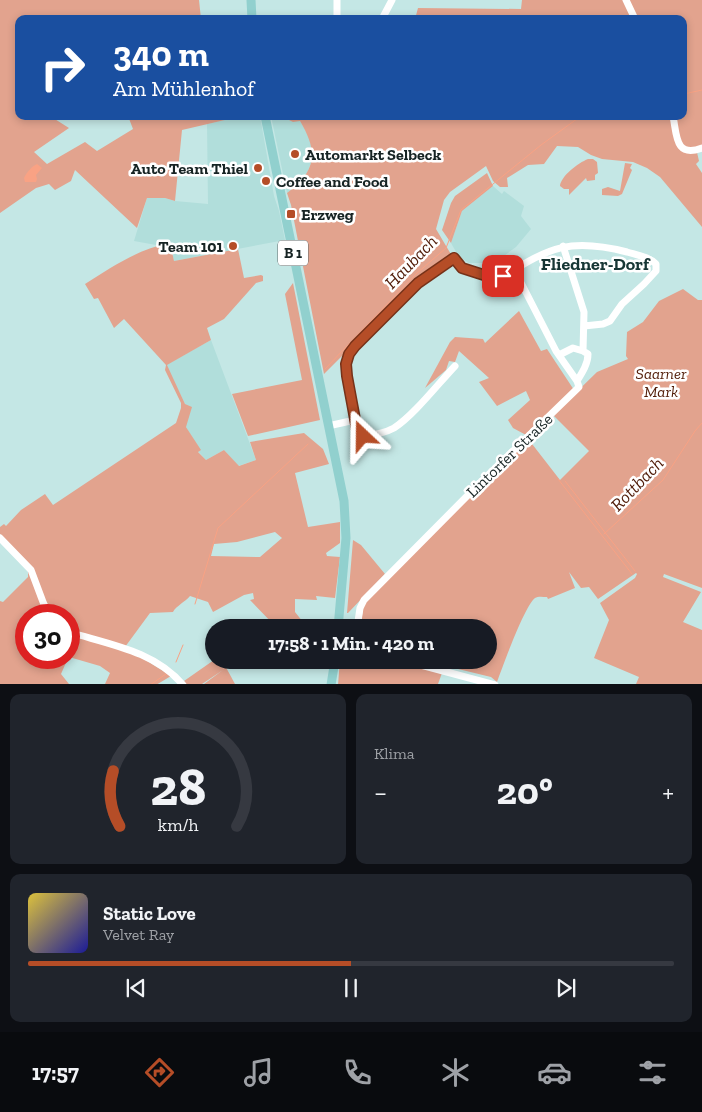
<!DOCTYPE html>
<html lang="de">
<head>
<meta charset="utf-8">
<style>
	:root { --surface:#171b24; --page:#20242c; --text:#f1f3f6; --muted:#9ea1a6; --line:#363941; --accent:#b54d27 }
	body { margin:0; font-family:"Zilla Slab",serif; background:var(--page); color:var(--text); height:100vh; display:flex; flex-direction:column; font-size:19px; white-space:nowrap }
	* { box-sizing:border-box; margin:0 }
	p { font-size:16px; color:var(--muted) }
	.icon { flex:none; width:28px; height:28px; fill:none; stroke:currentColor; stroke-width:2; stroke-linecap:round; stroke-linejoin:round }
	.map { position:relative; height:684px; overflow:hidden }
	.panel { display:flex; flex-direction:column; gap:10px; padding:10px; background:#0d0f14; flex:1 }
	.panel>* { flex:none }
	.top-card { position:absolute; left:15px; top:15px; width:672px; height:105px; border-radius:10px; box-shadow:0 2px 8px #0003; background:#1a4fa0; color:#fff; overflow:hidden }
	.speed { position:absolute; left:15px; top:604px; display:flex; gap:10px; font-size:25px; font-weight:700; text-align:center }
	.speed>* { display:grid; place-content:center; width:65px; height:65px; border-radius:50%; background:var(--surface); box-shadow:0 2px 8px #0003; line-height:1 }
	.speed .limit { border:8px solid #d22; background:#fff; color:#111 }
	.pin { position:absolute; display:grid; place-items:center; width:42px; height:42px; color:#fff; margin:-21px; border-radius:10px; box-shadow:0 2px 8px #0006 }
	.me { position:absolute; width:55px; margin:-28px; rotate:337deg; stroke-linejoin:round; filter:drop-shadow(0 0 4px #0008) }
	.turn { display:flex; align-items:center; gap:18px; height:105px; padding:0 15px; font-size:22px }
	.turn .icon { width:65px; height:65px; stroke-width:2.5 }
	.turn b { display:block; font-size:35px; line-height:42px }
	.big { font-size:38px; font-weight:800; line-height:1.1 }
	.panel .widget { flex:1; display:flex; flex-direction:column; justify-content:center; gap:8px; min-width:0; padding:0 18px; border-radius:10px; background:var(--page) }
	.panel .dial { align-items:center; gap:0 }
	.dial svg { height:130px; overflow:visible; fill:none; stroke:var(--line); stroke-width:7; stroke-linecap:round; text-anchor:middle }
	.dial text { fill:var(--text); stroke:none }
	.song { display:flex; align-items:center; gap:15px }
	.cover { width:60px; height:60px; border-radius:8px; background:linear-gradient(135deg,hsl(50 70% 55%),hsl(240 70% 35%)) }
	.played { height:5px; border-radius:2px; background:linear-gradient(90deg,var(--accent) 50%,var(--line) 50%) }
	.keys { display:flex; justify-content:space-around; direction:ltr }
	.heat { display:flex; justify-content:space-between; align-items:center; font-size:28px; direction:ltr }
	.panel .tiles { flex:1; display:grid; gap:10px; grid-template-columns:1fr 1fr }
	.widget:last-child { grid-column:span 2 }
	.trip { position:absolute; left:205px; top:619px; width:292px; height:50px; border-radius:25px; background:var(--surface); box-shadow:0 2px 8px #0003; font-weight:800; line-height:50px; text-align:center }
	.tab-bar { display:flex; height:80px; justify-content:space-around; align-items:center; background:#090b0e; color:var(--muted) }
	.tab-bar .icon { width:35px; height:35px }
	.tab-bar .current { color:var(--accent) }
	.tab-bar b { font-size:22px; color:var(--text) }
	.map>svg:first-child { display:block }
	.built { fill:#b1dedb }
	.green { fill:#e2a38e; fill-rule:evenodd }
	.water { fill:#f9a284 }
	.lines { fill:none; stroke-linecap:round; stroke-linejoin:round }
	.stream { stroke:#f9a284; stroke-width:1 }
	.minor { stroke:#fff; stroke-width:7 }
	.major { stroke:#91d0ce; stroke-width:9 }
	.route-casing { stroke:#763219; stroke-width:12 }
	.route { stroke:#b54d27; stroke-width:9 }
	.poi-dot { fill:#b54d27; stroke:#fff; stroke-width:2 }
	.labels { text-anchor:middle; stroke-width:5; stroke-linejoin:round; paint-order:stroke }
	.shield { fill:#fff; stroke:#5d6666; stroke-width:1 }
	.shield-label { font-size:15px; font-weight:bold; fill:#172424 }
	.poi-label { font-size:16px; font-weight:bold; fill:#172424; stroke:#fff; text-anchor:start }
	.park-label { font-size:16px; font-style:italic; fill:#511c07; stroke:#fff }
	.street-label { font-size:16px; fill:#172424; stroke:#fff }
	.water-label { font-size:18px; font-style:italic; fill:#4d1804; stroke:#fff }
	.neighbourhood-label { font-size:18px; font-weight:bold; fill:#173635; stroke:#fff }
</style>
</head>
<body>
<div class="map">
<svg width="702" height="685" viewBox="0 0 702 685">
	<rect width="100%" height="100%" fill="#c4e7e5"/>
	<path class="built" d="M242 116H260L274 196 279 211 285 240 174 261 170 243 156 245 134 241 147 198H165L175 201 208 204 207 124Z
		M271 116H281L300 121 310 137 313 157 308 171 300 183 287 193Z
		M493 186 502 194 504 191 524 206 521 216 531 229 516 247 501 258 495 256 488 263H469L459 257 451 243 462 211Z
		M211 340 256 460 238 466 224 450 206 460 198 451 200 450 186 427 185 404 166 365Z"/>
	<path class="green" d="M0 0H199L201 19H19V116H50L69 128 34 152 47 164 85 142 97 151 133 129 128 116H242L182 130 175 201 165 198H147L137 228 75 170 71 181 55 190 49 184 36 188 0 213Z
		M522 0H702V145L696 148 699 161 696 164 702 173V227L660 177 647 168 633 162 602 159 591 155 578 147 557 146 544 164 528 165 507 178 508 187H500L493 181 486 166 450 192 444 200 436 229 452 256 351 347 324 374 291 205 287 193C317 171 318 151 300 121L293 122 281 116H684V19H415L418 8 521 9Z
		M588 159H593L597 162 598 173 595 175V180L587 181 586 178 569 195V189H564L560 186C561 176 578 163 588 159Z
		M625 163 632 164 630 168 632 170 622 194 618 196 602 195V189L608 187 620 191Z
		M487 173 493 186 462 211 451 243 442 230 451 203 455 196Z
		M170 243 174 261 238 249 244 278 261 275 263 276V281L256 283 224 319 207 328 211 340 167 365 185 404 192 407 186 427 201 450 198 452 206 460 224 450 239 466 256 460 250 442 304 433 323 449 329 464 295 473 308 527 340 522V543L326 553 327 556 340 557 335 598 316 596 317 600 295 599V612L307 627H276L250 600 254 599 253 593 244 595 213 612 208 602 190 596C185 602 176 606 173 612L150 613 125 647 171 676 156 685 105 684 110 673 100 666 69 657V615H26V658H68L61 674 69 684H0V601L3 602 28 577V571L9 543 0 534V527L4 524 6 526 21 510 45 494 53 505 176 423 181 408V403L165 370 166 365 124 319 114 328 98 298 94 299 85 284C112 267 138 249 170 243ZM275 532 282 538 260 557 211 556 214 544 237 542Z
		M293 283 320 420 248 436 232 394 302 380 285 294Z
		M683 289 698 300H702V588L664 574 663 577 701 592 683 622 702 630V684H636L639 677 594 658 609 620 600 603 635 578 637 574 636 573 598 599 589 587 581 588 569 572 575 588 548 599 547 597C543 597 538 596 535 598 524 607 503 666 497 682L491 677 421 660H489V628H360L364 604 430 536 529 440 560 480 589 451 553 415 597 372 628 359 626 356 627 332 643 322 659 301Z
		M519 311 541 351 547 349 574 390 526 435 513 428 508 420 530 400 526 391 497 406 479 382 489 378 459 351 455 362 449 361 446 370 425 388 450 342 455 337 483 339 485 343Z
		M353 540 361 545 385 574 348 613H347Z
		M214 660H222L235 684H204L223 670 202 684H186L184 681Z
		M340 660H386L442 673 438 684 338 685Z"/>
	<path class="water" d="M37 164 42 168 36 175 37 179 36 182H25L24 178C27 172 31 167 37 164Z"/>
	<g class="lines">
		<path class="stream" d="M684 94 702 90
			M325 369 416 274 446 248 461 210 541 145 581 116
			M558 479 632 574
			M565 481 635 571
			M604 534 663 480 695 431 702 423
			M195 604 218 528 308 444
			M176 662 183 645
			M150 685 166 674"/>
		<path class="minor" d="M626 0 635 19
			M337 19V0
			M382 19 392 0
			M673 116C677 136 675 158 702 148
			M563 246 584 312 583 351 588 354C588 364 582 373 577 381
			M559 355 573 348 583 351
			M355 420 358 433 363 436C373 435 385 433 394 428 413 416 438 384 455 366
			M328 426 355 420 346 364 349 354 355 346 418 283 454 258 462 268 497 278 503 277C550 246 572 238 627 252 637 255 649 257 656 264V271L644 284 622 304 610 321 603 324 584 326
			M0 538 31 570 43 602 49 615
			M357 628 360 608 364 600 476 487 579 387 577 381 556 351 514 269
			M69 632C108 644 155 651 183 685
			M319 660 335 663
			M402 660 495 685"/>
		<path class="major" d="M251 0 252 19
			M265 116 344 501 346 538 338 628
			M331 685 335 660"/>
	</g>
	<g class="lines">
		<defs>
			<path id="route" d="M363 436 358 433 357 430 347 376 346 364 349 354 355 346 418 283 454 258 462 268 490 277 503 276"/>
		</defs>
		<use href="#route" class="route-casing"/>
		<use href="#route" class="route"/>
	</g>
	<g class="poi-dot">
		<circle cx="295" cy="154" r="5"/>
		<circle cx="258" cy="168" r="5"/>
		<circle cx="266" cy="181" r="5"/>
		<rect x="286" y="209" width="10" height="10" rx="2.5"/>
		<circle cx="233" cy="246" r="5"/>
	</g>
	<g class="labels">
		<rect class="shield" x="278" y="240.5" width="30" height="25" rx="4"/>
		<g class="shield-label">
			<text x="293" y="258">B 1</text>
		</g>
		<g class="poi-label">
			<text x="305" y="160">Automarkt Selbeck</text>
			<text x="248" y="174" text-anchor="end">Auto Team Thiel</text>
			<text x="276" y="187">Coffee and Food</text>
			<text x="301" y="220">Erzweg</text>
			<text x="223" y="252" text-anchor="end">Team 101</text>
		</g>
		<g class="park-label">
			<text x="661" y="379">Saarner<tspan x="661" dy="18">Mark</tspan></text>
		</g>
		<g class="street-label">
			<text transform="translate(509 455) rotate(-44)" y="6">Lintorfer Straße</text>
		</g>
		<g class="water-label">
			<text transform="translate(411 262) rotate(-46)" y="6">Haubach</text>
			<text transform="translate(637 484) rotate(-46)" y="6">Rottbach</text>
		</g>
		<g class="neighbourhood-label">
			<text x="595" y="270">Fliedner-Dorf</text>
		</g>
	</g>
</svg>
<div class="speed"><div class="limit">30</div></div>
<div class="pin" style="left:503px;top:276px;background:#d93025"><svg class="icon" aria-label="arrive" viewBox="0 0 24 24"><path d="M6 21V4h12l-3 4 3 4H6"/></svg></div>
<svg class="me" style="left:363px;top:436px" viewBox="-20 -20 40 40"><path d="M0-17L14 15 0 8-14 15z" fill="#b54d27" stroke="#fff" stroke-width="4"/></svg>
<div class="trip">17:58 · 1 Min. · 420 m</div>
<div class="top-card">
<div class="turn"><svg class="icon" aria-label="right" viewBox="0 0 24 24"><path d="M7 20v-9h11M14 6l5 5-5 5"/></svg><div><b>340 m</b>Am Mühlenhof</div></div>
</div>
</div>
<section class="panel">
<div class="tiles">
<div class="widget dial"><svg viewBox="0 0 100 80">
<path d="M14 69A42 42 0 1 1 86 69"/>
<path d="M14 69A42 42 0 0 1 10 35" stroke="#b54d27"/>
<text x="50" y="56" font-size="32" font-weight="700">28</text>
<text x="50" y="72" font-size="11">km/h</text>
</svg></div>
<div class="widget"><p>Klima</p>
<div class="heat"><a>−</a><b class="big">20°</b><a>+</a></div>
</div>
<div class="widget">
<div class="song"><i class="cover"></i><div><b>Static Love</b><p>Velvet Ray</p></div></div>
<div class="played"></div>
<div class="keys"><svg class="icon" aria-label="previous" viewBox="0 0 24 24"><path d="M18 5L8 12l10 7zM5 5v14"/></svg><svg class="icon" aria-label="pause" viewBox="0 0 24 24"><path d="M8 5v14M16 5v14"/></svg><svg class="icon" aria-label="next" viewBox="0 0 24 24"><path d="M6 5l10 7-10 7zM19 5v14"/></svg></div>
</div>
</div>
</section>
<nav class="tab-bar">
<b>17:57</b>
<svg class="icon current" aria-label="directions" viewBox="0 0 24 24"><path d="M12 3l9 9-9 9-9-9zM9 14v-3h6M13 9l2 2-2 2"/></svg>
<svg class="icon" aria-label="music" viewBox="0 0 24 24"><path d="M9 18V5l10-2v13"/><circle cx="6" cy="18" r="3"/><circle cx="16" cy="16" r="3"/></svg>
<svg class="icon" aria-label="phone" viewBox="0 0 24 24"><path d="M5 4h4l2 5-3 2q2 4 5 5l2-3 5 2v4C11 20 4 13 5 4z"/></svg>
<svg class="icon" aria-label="climate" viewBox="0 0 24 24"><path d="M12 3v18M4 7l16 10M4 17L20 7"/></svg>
<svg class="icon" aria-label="car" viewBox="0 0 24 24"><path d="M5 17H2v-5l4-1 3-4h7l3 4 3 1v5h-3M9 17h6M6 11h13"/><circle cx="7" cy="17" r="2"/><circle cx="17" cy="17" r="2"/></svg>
<svg class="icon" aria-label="filters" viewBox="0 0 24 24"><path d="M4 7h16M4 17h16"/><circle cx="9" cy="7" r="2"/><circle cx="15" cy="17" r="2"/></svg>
</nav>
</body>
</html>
